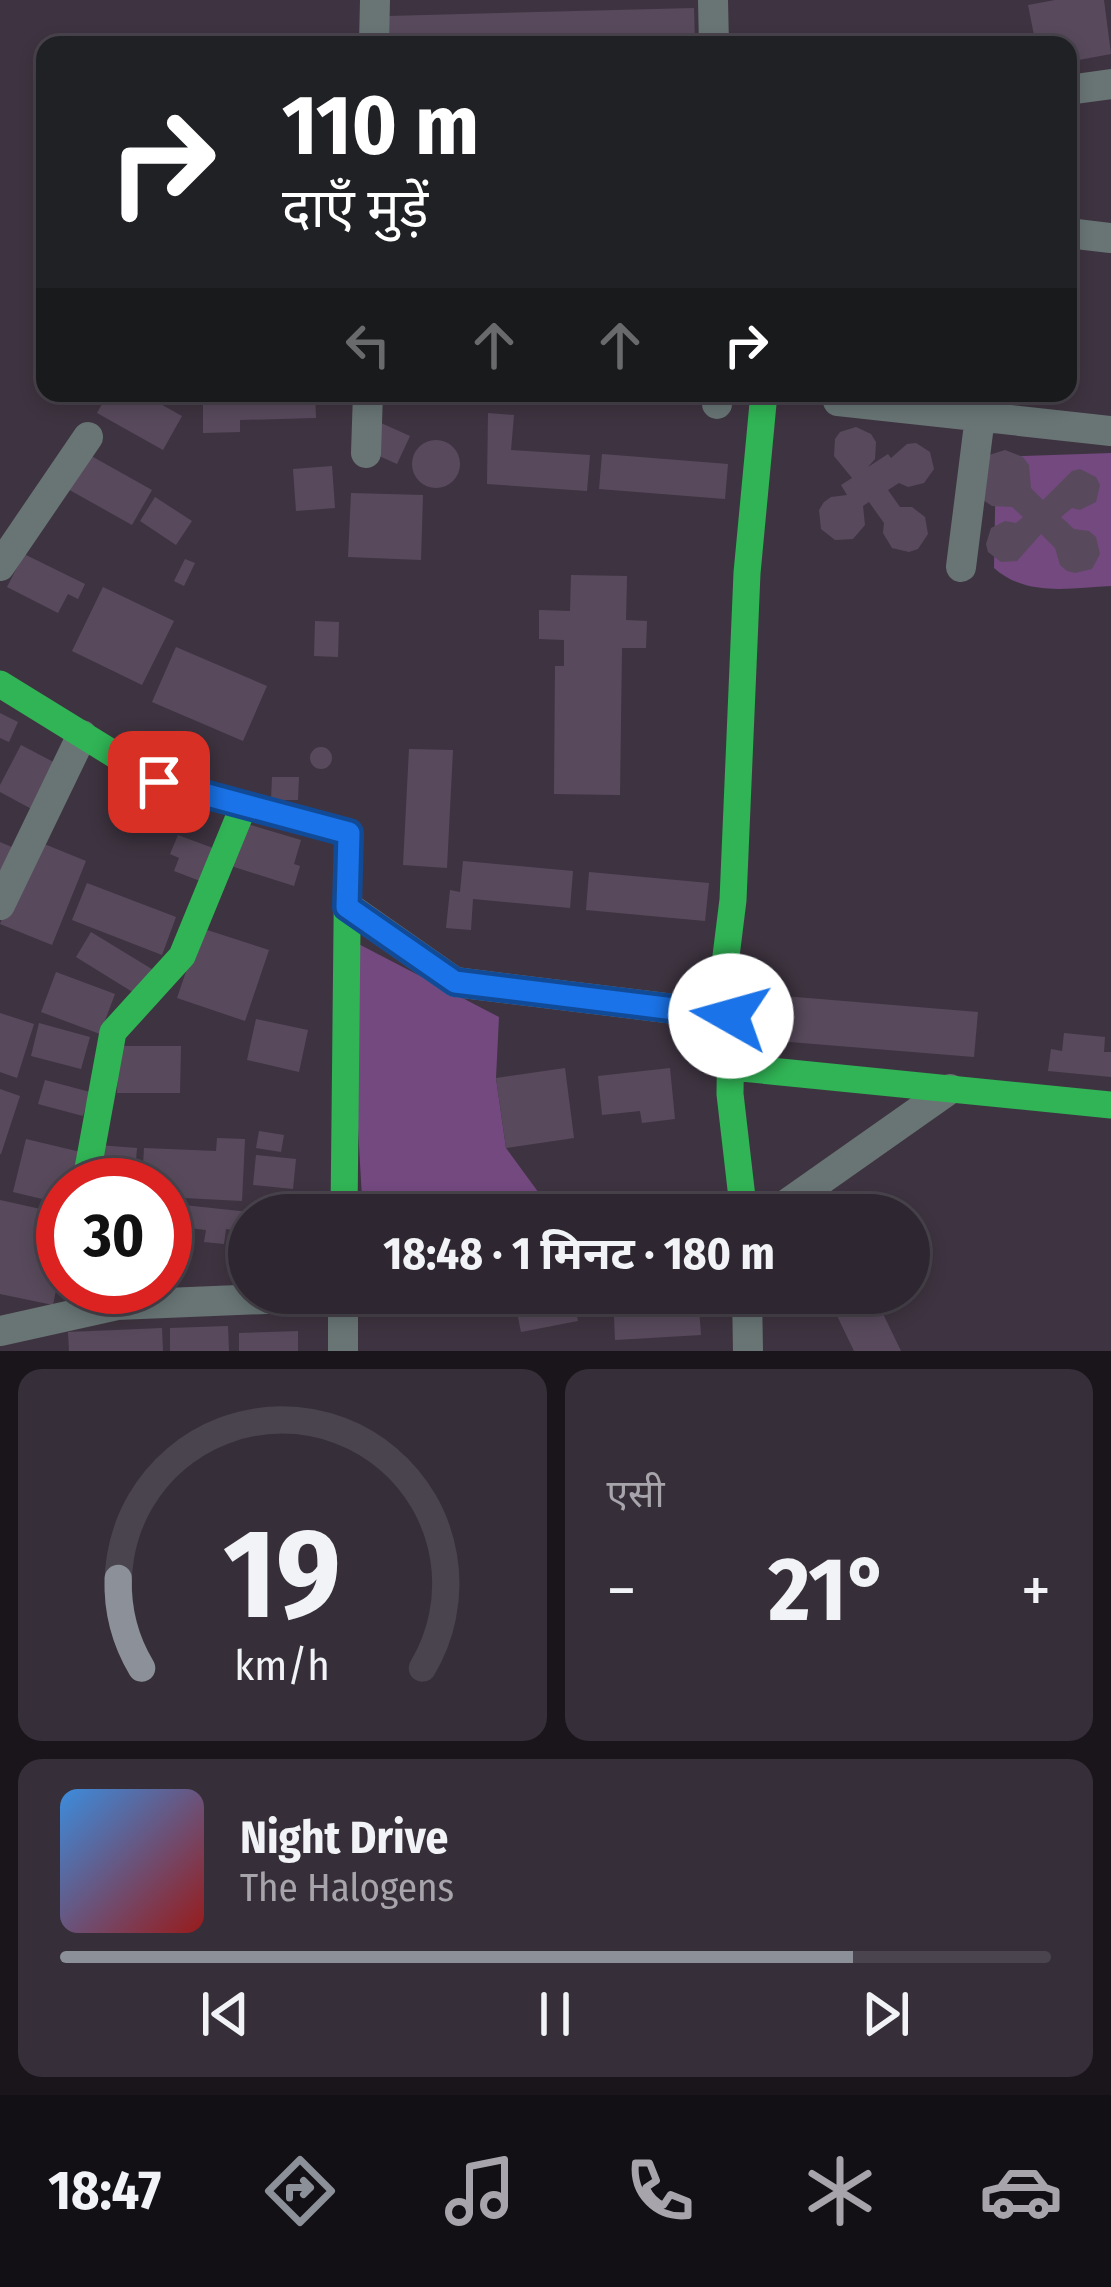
<!DOCTYPE html>
<html lang="hi">
<head>
<meta charset="utf-8">
<style>
	:root { --surface:#2e2731; --page:#362f39; --text:#f1f3f6; --muted:#a7a5ab; --line:#49444d; --accent:#8c9099 }
	body { margin:0; font-family:"Fira Sans Condensed","Noto Sans Devanagari",sans-serif; background:var(--page); color:var(--text); height:100vh; display:flex; flex-direction:column; font-size:45px; white-space:nowrap }
	* { box-sizing:border-box; margin:0 }
	p { font-size:39px; color:var(--muted) }
	.icon { flex:none; width:66px; height:66px; fill:none; stroke:currentColor; stroke-width:2; stroke-linecap:round; stroke-linejoin:round }
	.map { position:relative; height:1351px; overflow:hidden }
	.drawer { display:flex; flex-direction:column; gap:18px; padding:18px; background:#19151b; flex:1 }
	.drawer>* { flex:none }
	.hud { position:absolute; left:36px; top:36px; width:1041px; height:366px; border-radius:24px; box-shadow:0 6px 18px #0003,0 0 0 3px var(--line); background:#202124; color:#fff; overflow:hidden }
	.speed { position:absolute; left:36px; top:1158px; display:flex; gap:24px; font-size:60px; font-weight:700; text-align:center }
	.speed>* { display:grid; place-content:center; width:156px; height:156px; border-radius:50%; background:var(--surface); box-shadow:0 6px 18px #0003,0 0 0 3px var(--line); line-height:1 }
	.speed .limit { border:18px solid #d22; background:#fff; color:#111 }
	.pin { position:absolute; display:grid; place-items:center; width:102px; height:102px; color:#fff; margin:-51px; border-radius:24px; box-shadow:0 6px 18px #0006 }
	.me { position:absolute; width:132px; margin:-66px; rotate:277deg; stroke-linejoin:round; filter:drop-shadow(0 0 9px #0008) }
	.turn { display:flex; align-items:center; gap:42px; height:252px; padding:0 48px; font-size:54px }
	.turn .icon { width:156px; height:156px; stroke-width:2.5 }
	.turn b { display:block; font-size:84px; line-height:102px }
	.lanes { display:flex; align-items:center; height:114px; padding:0 48px; background:#0003; justify-content:center; gap:60px; direction:ltr }
	.lanes .off { opacity:.35 }
	.big { font-size:90px; font-weight:700; line-height:1.1 }
	.drawer .card { flex:1; display:flex; flex-direction:column; justify-content:center; gap:18px; min-width:0; padding:0 42px; border-radius:24px; background:var(--page) }
	.drawer .dial { align-items:center; gap:0 }
	.dial svg { height:312px; overflow:visible; fill:none; stroke:var(--line); stroke-width:7; stroke-linecap:round; text-anchor:middle }
	.dial text { fill:var(--text); stroke:none }
	.song { display:flex; align-items:center; gap:36px }
	.cover { width:144px; height:144px; border-radius:18px; background:linear-gradient(135deg,hsl(210 70% 55%),hsl(0 70% 35%)) }
	.played { height:12px; border-radius:6px; background:linear-gradient(90deg,var(--accent) 80%,var(--line) 80%) }
	.keys { display:flex; justify-content:space-around; direction:ltr }
	.heat { display:flex; justify-content:space-between; align-items:center; font-size:66px; direction:ltr }
	.drawer .tiles { flex:1; display:grid; gap:18px; grid-template-columns:1fr 1fr }
	.card:last-child { grid-column:span 2 }
	.trip { position:absolute; left:228px; top:1194px; width:702px; height:120px; border-radius:60px; background:var(--surface); box-shadow:0 6px 18px #0003,0 0 0 3px var(--line); font-weight:700; line-height:120px; text-align:center }
	.menu { display:flex; height:192px; justify-content:space-around; align-items:center; background:#121014; color:var(--muted) }
	.menu .icon { width:84px; height:84px }
	.menu .current { color:var(--accent) }
	.menu b { font-size:54px; color:var(--text) }
	.map>svg:first-child { display:block }
	.forest { fill:#73497f }
	.building { fill:#584a5c }
	.lines { fill:none; stroke-linecap:round; stroke-linejoin:round }
	.street { stroke:#697575; stroke-width:30 }
	.fast { stroke:#30b455; stroke-width:27 }
	.route-casing { stroke:#114b97; stroke-width:30 }
	.route { stroke:#1a73e8; stroke-width:21 }
</style>
</head>
<body>
<div class="map">
<svg width="1111" height="1351" viewBox="0 0 1111 1351">
	<rect width="100%" height="100%" fill="#3e3441"/>
	<path class="forest" d="M1111 453V586C1070 588 1026 597 994 568L996 457Z
		M347 938 499 1017 496 1078 506 1148 555 1215H363Z"/>
	<path class="building" d="M1055 0H1104L1111 54 1068 62V45H1036L1028 5Z
		M694 8 695 45H388V16Z
		M108 393H141L182 416 163 450 97 413Z
		M203 393H315L316 418 240 420V432L203 433Z
		M488 413 514 415 511 450 590 455 587 491 487 484Z
		M381 423 410 436 397 464 368 451Z
		M856 427 871 434 876 442 875 459 868 467 888 454 891 458 907 444 916 443 930 452 934 469 924 483 908 487 899 483 888 490 900 507H912L925 517 928 534 918 549 909 552 892 548 883 533 884 523 869 502 863 506 865 525 853 539 835 540 821 529 819 510 824 502 831 497 847 495 841 485 852 478 834 456 835 439 840 432Z
		M412 464a24 24 0 1 1 48 0a24 24 0 1 1-48 0Z
		M1005 450 1023 457 1029 465 1031 488 1043 500 1072 471 1080 469 1096 477 1100 485 1096 502 1080 510 1072 508 1061 517 1074 529 1089 531 1096 537 1100 554 1092 569 1075 573 1067 571 1060 565 1055 548 1041 534 1017 561 1001 562 988 552 986 544 991 528 1005 521 1016 523 1023 517 1012 507 992 506 983 500 986 456Z
		M86 453 152 490 132 525 66 488Z
		M602 454 728 464 725 499 599 489Z
		M332 466 335 508 296 511 293 469Z
		M351 493 423 495 421 560 348 557Z
		M155 497 192 521 176 545 140 521Z
		M24 554 85 584 78 599 68 594 58 613 7 587Z
		M185 559 195 563 184 586 174 581Z
		M571 575 627 576 626 620 647 621 646 648H622L620 795 554 794 555 666H564V640L539 639V610L570 611Z
		M103 587 174 621 142 685 72 651Z
		M315 621 339 622 338 657 314 656Z
		M176 647 267 686 243 741 152 702Z
		M0 713 18 722 9 742 0 738Z
		M21 745 63 767 39 813 0 792V785Z
		M310 758a11 11 0 1 1 22 0a11 11 0 1 1-22 0Z
		M409 749 453 750 447 868 403 865Z
		M272 777H299L298 800H271Z
		M244 823 301 840 294 864 300 866 294 886 231 866Z
		M178 835 213 848 200 881 174 871 179 858 170 854Z
		M32 839 86 861 52 945 0 924Z
		M0 842 19 850 0 871Z
		M463 861 573 871 570 908 473 899 471 930 446 928 450 890 460 892Z
		M589 872 709 883 705 921 586 910Z
		M87 883 176 917 162 955 72 920Z
		M201 928 269 950 245 1021 177 998Z
		M91 932 155 971 139 996 76 957Z
		M56 972 115 994 100 1034 41 1012Z
		M746 993 978 1012 974 1057 742 1038Z
		M0 1013 34 1024 17 1078 0 1072Z
		M256 1019 308 1030 299 1072 247 1060Z
		M39 1023 90 1037 81 1069 31 1056Z
		M1064 1033 1105 1037 1104 1052H1111V1077L1048 1071 1051 1049 1062 1051Z
		M118 1046H181L180 1093H117Z
		M565 1068 574 1138 506 1148 496 1078Z
		M670 1068 675 1119 642 1123 640 1111 602 1115 598 1076Z
		M45 1080 90 1092 83 1116 38 1104Z
		M0 1089 20 1096 1 1154H0Z
		M259 1131 284 1135 281 1152 256 1148Z
		M217 1138 245 1139 242 1201 165 1197V1185H142L144 1148 216 1151Z
		M26 1139 89 1154 82 1185H63V1204L13 1192Z
		M97 1145 137 1148 134 1185H94Z
		M256 1155 296 1159 293 1189 253 1185Z
		M0 1200 63 1214V1257L53 1305 0 1294Z
		M165 1203 249 1212V1232L226 1229 224 1244 204 1242 206 1230 165 1225Z
		M165 1231 187 1236 174 1299 131 1291 132 1287H165Z
		M513 1293H572L578 1321 521 1332Z
		M613 1293H698L701 1335 615 1340Z
		M826 1293H873L901 1351H854Z
		M228 1326 229 1351H170V1328Z
		M162 1328 163 1351H69L68 1332Z
		M298 1331V1351H239V1333Z"/>
	<g class="lines">
		<path class="street" d="M713 0 714 45
			M374 45 375 0
			M1068 90 1111 84
			M1068 233 1111 238
			M717 393V404
			M838 401 1111 431
			M366 453 368 393
			M0 566 88 437
			M961 567 983 393
			M0 905 82 735
			M348 907 455 982 731 1016
			M771 1215 950 1089
			M747 1293 748 1351
			M0 1331 117 1305 314 1297
			M343 1351V1293"/>
		<path class="fast" d="M0 684 159 782 348 833 344 1215
			M731 1067 1111 1105
			M85 1185 113 1032 182 956 244 805
			M744 1215 730 1094 731 1016 726 956 733 900 747 573 764 393"/>
	</g>
	<g class="lines">
		<defs>
			<path id="route" d="M159 782 349 833 347 907 455 982 731 1016"/>
		</defs>
		<use href="#route" class="route-casing"/>
		<use href="#route" class="route"/>
	</g>
</svg>
<div class="speed"><div class="limit">30</div></div>
<div class="pin" style="left:159px;top:782px;background:#d93025"><svg class="icon" aria-label="arrive" viewBox="0 0 24 24"><path d="M6 21V4h12l-3 4 3 4H6"/></svg></div>
<svg class="me" style="left:731px;top:1016px" viewBox="-20 -20 40 40"><circle r="19" fill="#fff"/><path d="M0-13L10 11 0 6-10 11z" fill="#1a73e8"/></svg>
<div class="trip">18:48 · 1 मिनट · 180 m</div>
<div class="hud">
<div class="turn"><svg class="icon" aria-label="right" viewBox="0 0 24 24"><path d="M7 20v-9h11M14 6l5 5-5 5"/></svg><div><b>110 m</b>दाएँ मुड़ें</div></div>
<div class="lanes"><svg class="icon off" aria-label="left" viewBox="0 0 24 24"><path d="M17 20v-9H6M10 6l-5 5 5 5"/></svg><svg class="icon off" aria-label="ahead" viewBox="0 0 24 24"><path d="M12 20V5M6 11l6-6 6 6"/></svg><svg class="icon off" aria-label="ahead" viewBox="0 0 24 24"><path d="M12 20V5M6 11l6-6 6 6"/></svg><svg class="icon" aria-label="right" viewBox="0 0 24 24"><path d="M7 20v-9h11M14 6l5 5-5 5"/></svg></div>
</div>
</div>
<section class="drawer">
<div class="tiles">
<div class="card dial"><svg viewBox="0 0 100 80">
<path d="M14 69A42 42 0 1 1 86 69"/>
<path d="M14 69A42 42 0 0 1 8 46" stroke="#8c9099"/>
<text x="50" y="56" font-size="32" font-weight="700">19</text>
<text x="50" y="72" font-size="11">km/h</text>
</svg></div>
<div class="card"><p>एसी</p>
<div class="heat"><a>−</a><b class="big">21°</b><a>+</a></div>
</div>
<div class="card">
<div class="song"><i class="cover"></i><div><b>Night Drive</b><p>The Halogens</p></div></div>
<div class="played"></div>
<div class="keys"><svg class="icon" aria-label="previous" viewBox="0 0 24 24"><path d="M18 5L8 12l10 7zM5 5v14"/></svg><svg class="icon" aria-label="pause" viewBox="0 0 24 24"><path d="M8 5v14M16 5v14"/></svg><svg class="icon" aria-label="next" viewBox="0 0 24 24"><path d="M6 5l10 7-10 7zM19 5v14"/></svg></div>
</div>
</div>
</section>
<nav class="menu">
<b>18:47</b>
<svg class="icon current" aria-label="directions" viewBox="0 0 24 24"><path d="M12 3l9 9-9 9-9-9zM9 14v-3h6M13 9l2 2-2 2"/></svg>
<svg class="icon" aria-label="music" viewBox="0 0 24 24"><path d="M9 18V5l10-2v13"/><circle cx="6" cy="18" r="3"/><circle cx="16" cy="16" r="3"/></svg>
<svg class="icon" aria-label="phone" viewBox="0 0 24 24"><path d="M5 4h4l2 5-3 2q2 4 5 5l2-3 5 2v4C11 20 4 13 5 4z"/></svg>
<svg class="icon" aria-label="climate" viewBox="0 0 24 24"><path d="M12 3v18M4 7l16 10M4 17L20 7"/></svg>
<svg class="icon" aria-label="car" viewBox="0 0 24 24"><path d="M5 17H2v-5l4-1 3-4h7l3 4 3 1v5h-3M9 17h6M6 11h13"/><circle cx="7" cy="17" r="2"/><circle cx="17" cy="17" r="2"/></svg>
</nav>
</body>
</html>
